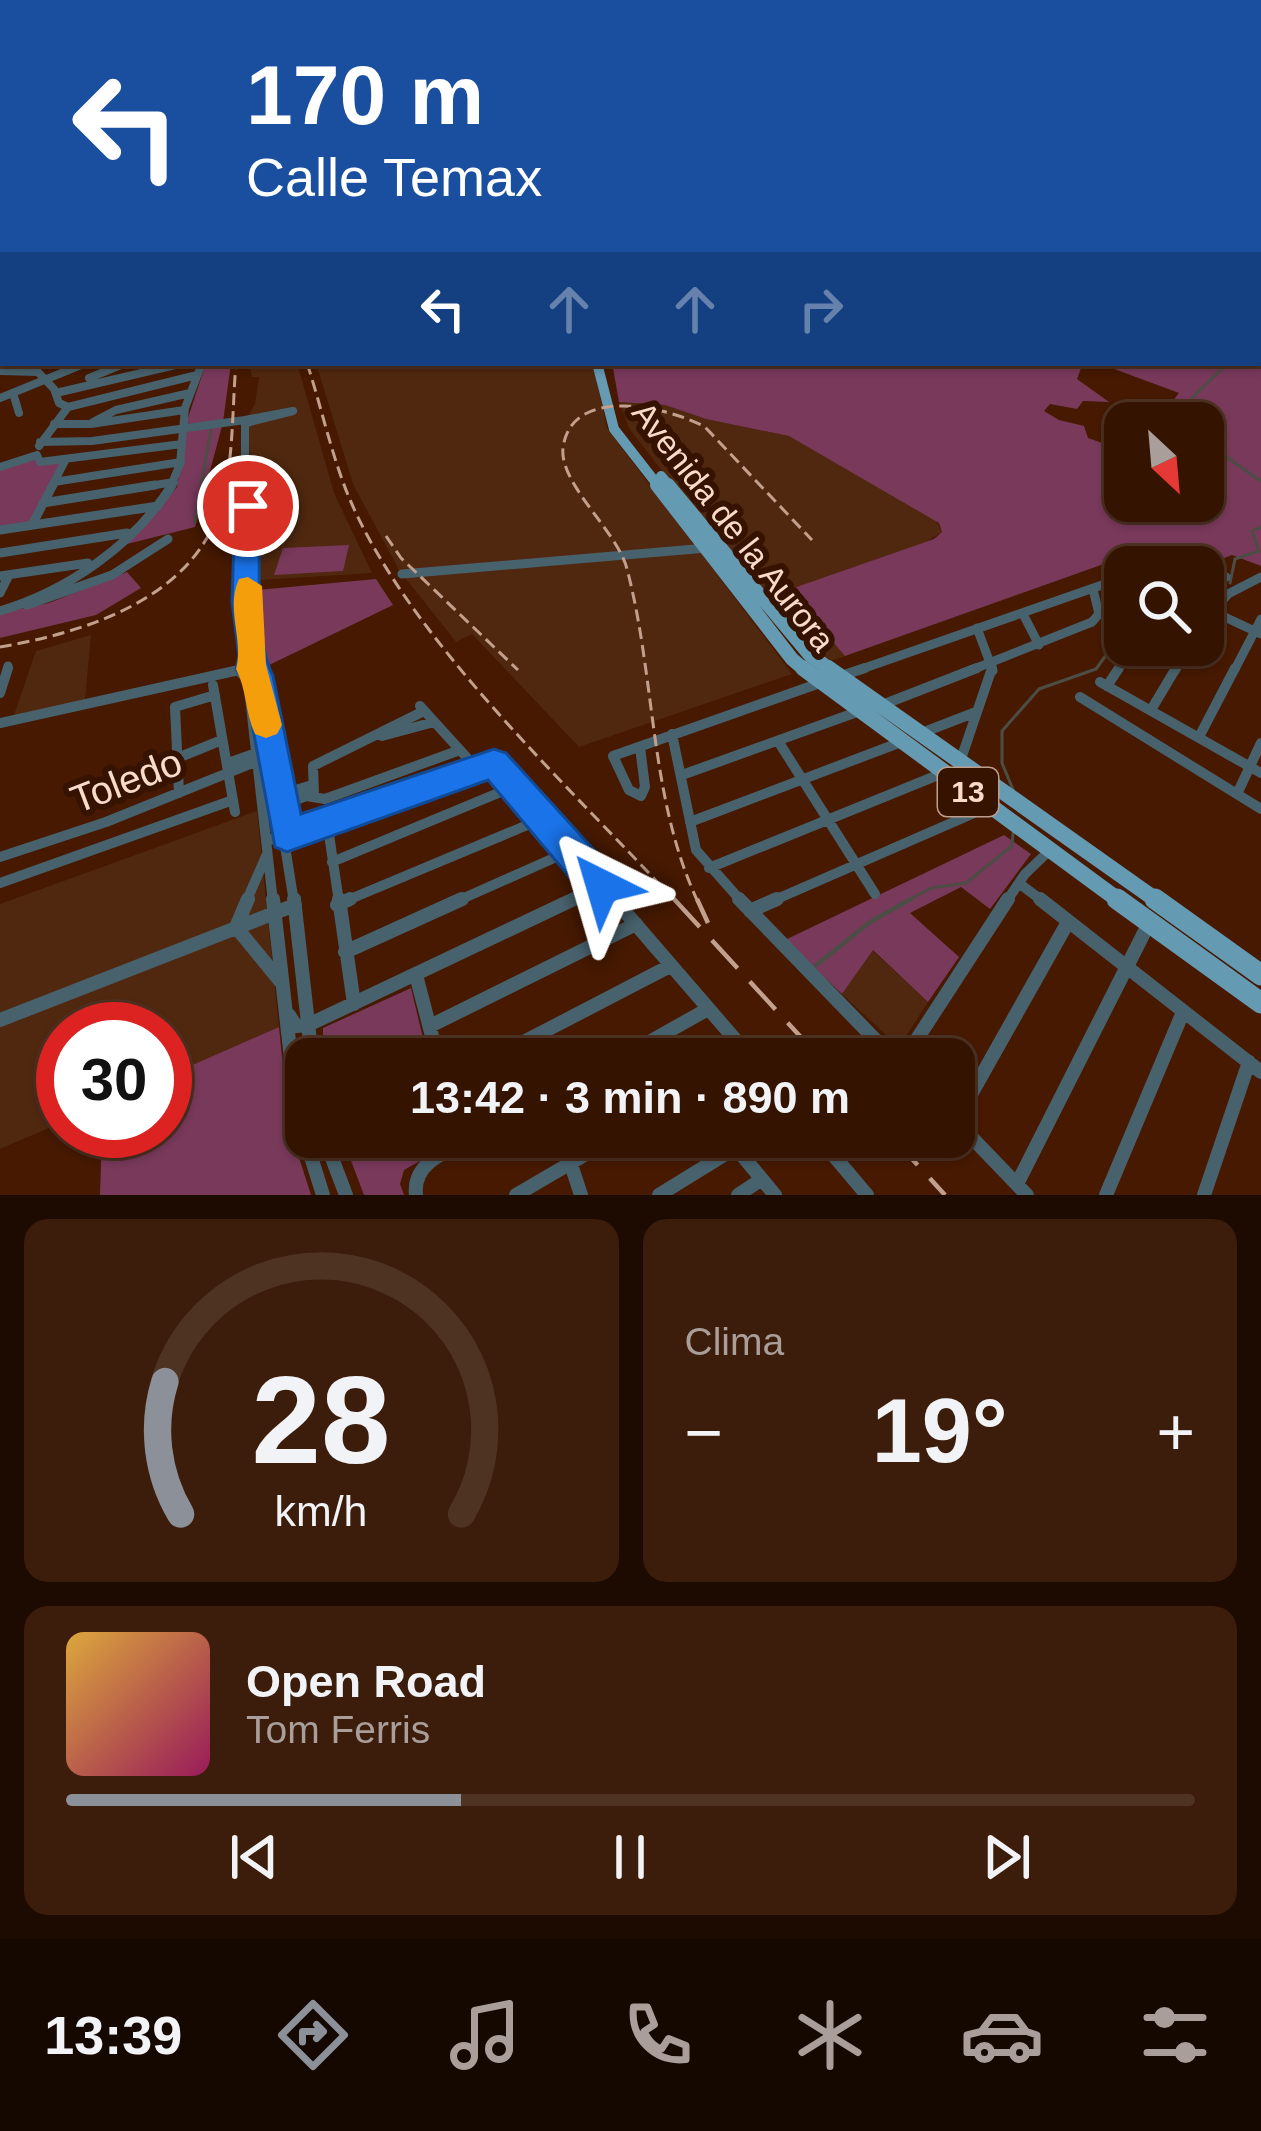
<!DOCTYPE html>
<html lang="es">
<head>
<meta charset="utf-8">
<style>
	:root { --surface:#341300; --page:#3c1c0a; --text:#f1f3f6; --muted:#a99e99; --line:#4e3222; --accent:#8c9099 }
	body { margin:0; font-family:Helvetica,sans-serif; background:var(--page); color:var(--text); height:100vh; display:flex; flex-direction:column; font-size:45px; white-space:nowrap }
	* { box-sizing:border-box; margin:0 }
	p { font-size:39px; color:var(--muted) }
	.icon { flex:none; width:66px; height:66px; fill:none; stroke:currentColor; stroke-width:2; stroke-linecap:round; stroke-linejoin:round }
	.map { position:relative; height:1195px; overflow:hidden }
	.side { display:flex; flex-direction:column; gap:24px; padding:24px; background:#1d0a00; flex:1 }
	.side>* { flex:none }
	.hud { position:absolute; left:0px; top:0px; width:1263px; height:366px; box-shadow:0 3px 9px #0004,0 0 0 3px var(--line); background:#1a4fa0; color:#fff; overflow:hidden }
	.needle { width:78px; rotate:154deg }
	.controls { position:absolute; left:1104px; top:402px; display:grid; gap:24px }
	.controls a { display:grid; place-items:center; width:120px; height:120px; border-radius:24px; background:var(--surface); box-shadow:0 3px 9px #0004,0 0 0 3px var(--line); font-size:60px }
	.speed { position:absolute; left:36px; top:1002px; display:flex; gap:24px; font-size:60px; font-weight:700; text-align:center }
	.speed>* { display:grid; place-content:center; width:156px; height:156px; border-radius:50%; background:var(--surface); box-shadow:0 3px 9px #0004,0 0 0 3px var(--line); line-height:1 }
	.speed .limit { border:18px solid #d22; background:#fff; color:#111 }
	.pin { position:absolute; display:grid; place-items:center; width:102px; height:102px; color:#fff; margin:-51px; border:6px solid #fff; border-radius:50%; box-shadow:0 3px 12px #0007 }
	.me { position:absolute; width:132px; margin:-66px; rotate:320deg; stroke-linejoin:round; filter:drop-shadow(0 0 9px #0008) }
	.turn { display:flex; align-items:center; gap:42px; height:252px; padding:0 48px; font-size:54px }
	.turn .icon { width:156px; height:156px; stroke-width:2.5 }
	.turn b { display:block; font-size:84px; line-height:102px }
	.lanes { display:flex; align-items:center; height:114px; padding:0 48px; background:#0003; justify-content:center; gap:60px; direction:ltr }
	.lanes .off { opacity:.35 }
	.big { font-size:90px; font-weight:700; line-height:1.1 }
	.side .widget { flex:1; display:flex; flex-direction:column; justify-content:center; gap:18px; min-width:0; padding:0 42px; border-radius:24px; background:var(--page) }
	.side .dial { align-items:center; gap:0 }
	.dial svg { height:312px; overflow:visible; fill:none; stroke:var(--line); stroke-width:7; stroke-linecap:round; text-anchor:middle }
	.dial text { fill:var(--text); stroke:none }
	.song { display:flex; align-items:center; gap:36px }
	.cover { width:144px; height:144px; border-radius:18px; background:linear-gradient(135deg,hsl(40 70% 55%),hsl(330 70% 35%)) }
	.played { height:12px; border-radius:6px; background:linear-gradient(90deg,var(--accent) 35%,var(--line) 35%) }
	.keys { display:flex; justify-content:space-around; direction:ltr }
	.heat { display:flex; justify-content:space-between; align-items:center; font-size:66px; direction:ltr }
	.side .tiles { flex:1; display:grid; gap:24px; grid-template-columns:1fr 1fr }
	.widget:last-child { grid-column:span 2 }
	.trip { position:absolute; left:285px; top:1038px; width:690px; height:120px; border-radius:24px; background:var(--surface); box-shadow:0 3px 9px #0004,0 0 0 3px var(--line); font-weight:700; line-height:120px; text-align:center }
	.tab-bar { display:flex; height:192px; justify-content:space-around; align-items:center; background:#150800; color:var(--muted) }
	.tab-bar .icon { width:84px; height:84px }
	.tab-bar .current { color:var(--accent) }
	.tab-bar b { font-size:54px; color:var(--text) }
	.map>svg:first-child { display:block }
	.built { fill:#50280f }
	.green { fill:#78395b }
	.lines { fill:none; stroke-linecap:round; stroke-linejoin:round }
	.stream-far1 { stroke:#4c4e45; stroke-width:3 }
	.stream { stroke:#4c4e45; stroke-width:4.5 }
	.minor-far4 { stroke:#48626d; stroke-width:4.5 }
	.minor-far3 { stroke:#48626d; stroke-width:8 }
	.minor-far2 { stroke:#48626d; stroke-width:9 }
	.minor-far1 { stroke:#48626d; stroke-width:10 }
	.minor { stroke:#48626d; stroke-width:14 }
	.major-far3 { stroke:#649ab2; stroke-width:10 }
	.major-far2 { stroke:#649ab2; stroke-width:14 }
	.major-far1 { stroke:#649ab2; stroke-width:16 }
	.major { stroke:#649ab2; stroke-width:21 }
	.highway { fill:#6eb0ce; fill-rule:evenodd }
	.rail-far1 { stroke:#c3a08d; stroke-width:3; stroke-dasharray:12 6; stroke-linecap:butt }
	.rail { stroke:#c3a08d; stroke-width:4.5; stroke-dasharray:38 18; stroke-linecap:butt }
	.route { fill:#1a73e8; stroke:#114b97; stroke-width:3 }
	.slow { fill:#f59e0b }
	.labels { text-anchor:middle; stroke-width:12; stroke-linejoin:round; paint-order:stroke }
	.shield { fill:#361300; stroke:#be9f8e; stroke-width:3 }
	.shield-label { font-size:30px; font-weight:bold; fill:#f9dbcb }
	.street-label { font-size:33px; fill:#f9dbcb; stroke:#361300 }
	.near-street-label { font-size:39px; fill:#f9dbcb; stroke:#361300 }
</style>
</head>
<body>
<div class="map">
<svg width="1261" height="1195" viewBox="0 0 1261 1195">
	<rect width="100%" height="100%" fill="#461900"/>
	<path class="built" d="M297 363 334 493 372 573 259 580 247 417 255 404 259 377H252L250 368Z
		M316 363H593L607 428 792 674 579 747 472 634 456 642 399 570 353 484Z
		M619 402 665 405 706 419 789 436 934 518 942 532 926 542 789 590 845 656 827 662 777 616 630 430Z
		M91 635 85 700 14 715 36 651Z
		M257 811 279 1027 165 1077V1029H63V1122L0 1149V904Z
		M872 950 928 1002 899 1047 842 994Z"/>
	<path class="green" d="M1261 177V566L1232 555C1199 569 1149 576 1115 560L845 656 788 590 934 539 942 532 939 523 789 436 706 419 665 405 619 402 613 368 620 363H1083L1077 379 1109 402 1083 401 1077 409 1050 404 1044 411 1059 420 1084 426 1088 438 1125 451V501H1203V482L1224 480 1226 475 1203 464V423H1165L1186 413 1168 407 1179 393 1098 363H1260Z
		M206 363H231L223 422 186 424Z
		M222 426 195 527 127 544 177 487 187 427Z
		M34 457 63 462 29 524 0 529V469Z
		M349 545 343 571 274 575 283 548Z
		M127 572 141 588 96 615 0 638V613L49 603Z
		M376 579 393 605 261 669 251 595 257 590Z
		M1004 835 1031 854 990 909 961 887 910 913 959 957 928 1002 873 950 842 994 785 940Z
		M411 988 428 1059H323V1028Z
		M279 1027 289 1126 311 1195H100L102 1131H165V1077Z
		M342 1137H446L448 1145 404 1170 400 1184 404 1195H364Z"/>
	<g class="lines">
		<path class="stream-far1" d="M1201 423 1192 398 1228 363
			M1203 432 1225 456 1261 481
			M195 522 211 429
			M1230 583 1235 559 1259 551 1252 531 1261 527
			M1014 792 1002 763V731L1039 689 1096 669 1125 629
			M905 902 931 888 966 883 1012 846 1013 833"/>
		<path class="stream" d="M814 967 870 922 911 899"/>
		<path class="minor-far4" d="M0 154 3 148"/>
		<path class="minor-far3" d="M0 371 38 372 54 389 59 403 68 407
			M89 378 126 363
			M13 393 19 413
			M56 393 184 363
			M0 398 86 363
			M68 407 197 375
			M245 420 293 411 246 423
			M93 422 116 410 190 393
			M54 424H91L184 410
			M40 442 92 441 245 420V488
			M39 446 68 407
			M37 455 40 462 182 444
			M0 467 37 455
			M54 482 181 462
			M51 488 65 461
			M137 488 174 482
			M170 488 180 464 185 408 202 363"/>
		<path class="minor-far2" d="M245 485 246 602 254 656 248 671
			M43 503 155 485
			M32 525 53 485
			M0 530 158 506
			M0 553 127 533
			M402 574 707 548
			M0 576 88 563
			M1110 582 1125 594
			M1203 587 1226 577
			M0 593 9 575
			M27 605 112 575 168 539
			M1203 607 1261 634
			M0 611C67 591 134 545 172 485
			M1023 614 1039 645
			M1203 624 1228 594 1261 577
			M977 628 993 671
			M7 671 8 666
			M236 671H243
			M856 671 1125 577
			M969 671 1092 622 1099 614 1093 589
			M1117 671 1133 645
			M1175 671 1190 645
			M1234 671 1261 619"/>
		<path class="minor-far1" d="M239 671 248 680 273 902
			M247 672 249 668
			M841 676 865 668
			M1100 682 1261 773
			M213 685 235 812
			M1107 686 1119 668
			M0 693 8 668
			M1080 697 1261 809
			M882 705 977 668
			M420 706 470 761
			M1151 710 1176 668
			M0 723 239 670 257 673 294 902
			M672 734 696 850 742 902
			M919 734 976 712
			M382 736 434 722
			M1199 737 1235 668
			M778 741 875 894
			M640 747 645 787 641 796 629 790 613 756 820 683
			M175 759 222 740
			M960 762 992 668
			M228 763 259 752
			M682 775 857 712
			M179 793 175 707 215 695
			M1237 794 1261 743
			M314 795 313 766 424 711
			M263 800 312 785
			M265 812 306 796 325 799 460 750
			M327 821 339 902
			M690 822 904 741
			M267 841 497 764 617 902
			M0 857 106 822 265 758
			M332 862 515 786
			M709 868 943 773
			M0 883 233 800
			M1020 884 1044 902
			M246 902 267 854
			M343 902 544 818
			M455 902 572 850
			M567 902 602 886
			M770 902 988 807
			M1006 902 1025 874 1050 850"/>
		<path class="minor" d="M248 899 236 927 281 982
			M273 899 297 1112 323 1195
			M294 899 312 1059
			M339 899 354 1004
			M614 899 752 1059
			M739 899 894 1059
			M1040 899 1261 1072
			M337 905 350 899
			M750 911 777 899
			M345 952 462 899
			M416 975 438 1059
			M289 1015 296 1026 308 1025 574 899
			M0 1020 295 905
			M430 1026 636 924
			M491 1059 670 966
			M619 1059 708 1009
			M904 1059 1008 899
			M954 1119 1027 1195
			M956 1121 1068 922
			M324 1137 346 1195
			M562 1137 581 1195
			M818 1137 867 1195
			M736 1148 775 1195
			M1017 1184 1149 923
			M416 1195C412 1160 451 1150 477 1137
			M516 1195 615 1137
			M659 1195 753 1137
			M738 1195 762 1179
			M1106 1195 1183 1012
			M1204 1195 1249 1062"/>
		<path class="major-far3" d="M597 363 614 429 660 488
			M661 476 671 488"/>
		<path class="major-far2" d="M657 485 792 659 806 671
			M668 485 809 654 832 671"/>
		<path class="major-far1" d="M803 668 1121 902
			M828 668 1159 902"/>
		<path class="major" d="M1117 899 1261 1003
			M1155 899 1261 975"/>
		<path class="highway" d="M3 294V302L0 303V295Z"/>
		<path class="rail-far1" d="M307 363C321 406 331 453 348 495 407 638 571 788 676 902
			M386 536 401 558 518 670
			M0 647C87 632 196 598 222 502 234 457 232 409 236 363
			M698 902C649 798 656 679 627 569 618 532 559 484 563 448 571 384 669 407 705 427L812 540"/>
		<path class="rail" d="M674 899 821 1059
			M697 899 708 923
			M892 1137 945 1195"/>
	</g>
	<linearGradient id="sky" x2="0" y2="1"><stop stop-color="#260e00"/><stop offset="0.46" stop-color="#573e37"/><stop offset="1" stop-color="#573e37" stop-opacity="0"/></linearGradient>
	<rect width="1261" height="307" fill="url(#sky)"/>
	<path class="route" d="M248 498 260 506C260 549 254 640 273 676L301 814 494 749 506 753 615 873 620 886 615 899 602 905 588 899 488 780 287 852 275 847 244 681 236 669 239 656 232 602 235 506Z"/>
	<path class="slow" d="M248 577 262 586 266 665 282 725 277 734 266 738 255 734C245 713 247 690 236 669 244 639 225 609 239 579Z"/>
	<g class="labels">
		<rect class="shield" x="938" y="768" width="60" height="48" rx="9"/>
		<g class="shield-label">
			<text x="968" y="802">13</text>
		</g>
		<g class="street-label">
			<text transform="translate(734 526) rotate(52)" y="12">Avenida de la Aurora</text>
		</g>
		<g class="near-street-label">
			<text transform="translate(126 780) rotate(-21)" y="14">Toledo</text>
		</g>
	</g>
</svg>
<div class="controls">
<a><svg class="needle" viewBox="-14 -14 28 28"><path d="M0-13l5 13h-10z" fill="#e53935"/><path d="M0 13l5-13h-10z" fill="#a99e99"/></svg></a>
<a><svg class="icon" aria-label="search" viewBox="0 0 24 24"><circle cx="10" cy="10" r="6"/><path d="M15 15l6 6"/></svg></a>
</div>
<div class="speed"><div class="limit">30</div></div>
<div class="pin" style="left:248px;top:506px;background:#d93025"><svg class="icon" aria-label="arrive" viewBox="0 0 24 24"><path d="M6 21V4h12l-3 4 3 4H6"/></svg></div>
<svg class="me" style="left:602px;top:886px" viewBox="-20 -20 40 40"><path d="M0-17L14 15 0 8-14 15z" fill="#1a73e8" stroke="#fff" stroke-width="4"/></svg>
<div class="trip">13:42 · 3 min · 890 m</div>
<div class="hud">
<div class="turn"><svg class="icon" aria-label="left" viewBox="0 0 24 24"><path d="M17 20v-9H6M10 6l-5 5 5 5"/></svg><div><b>170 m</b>Calle Temax</div></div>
<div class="lanes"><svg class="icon" aria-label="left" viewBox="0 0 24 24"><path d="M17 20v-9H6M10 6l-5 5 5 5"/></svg><svg class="icon off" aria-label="ahead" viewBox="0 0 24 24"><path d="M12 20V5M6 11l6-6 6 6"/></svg><svg class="icon off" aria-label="ahead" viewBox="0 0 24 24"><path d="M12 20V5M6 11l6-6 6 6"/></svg><svg class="icon off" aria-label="right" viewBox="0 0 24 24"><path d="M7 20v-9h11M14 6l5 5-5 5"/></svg></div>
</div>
</div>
<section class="side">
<div class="tiles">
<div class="widget dial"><svg viewBox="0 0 100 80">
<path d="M14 69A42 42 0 1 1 86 69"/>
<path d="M14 69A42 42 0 0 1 10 35" stroke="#8c9099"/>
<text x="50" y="56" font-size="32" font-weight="700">28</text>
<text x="50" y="72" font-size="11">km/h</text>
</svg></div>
<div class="widget"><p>Clima</p>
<div class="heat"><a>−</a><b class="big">19°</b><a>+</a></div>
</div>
<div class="widget">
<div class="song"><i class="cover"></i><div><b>Open Road</b><p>Tom Ferris</p></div></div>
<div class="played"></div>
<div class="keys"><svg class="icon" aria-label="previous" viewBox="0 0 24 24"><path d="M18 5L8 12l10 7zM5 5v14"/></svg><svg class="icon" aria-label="pause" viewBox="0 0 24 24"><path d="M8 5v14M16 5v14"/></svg><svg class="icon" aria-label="next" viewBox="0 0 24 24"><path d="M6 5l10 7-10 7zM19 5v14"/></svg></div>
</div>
</div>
</section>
<nav class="tab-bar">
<b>13:39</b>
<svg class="icon current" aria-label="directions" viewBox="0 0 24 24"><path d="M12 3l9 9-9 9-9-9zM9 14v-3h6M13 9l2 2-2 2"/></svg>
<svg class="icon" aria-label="music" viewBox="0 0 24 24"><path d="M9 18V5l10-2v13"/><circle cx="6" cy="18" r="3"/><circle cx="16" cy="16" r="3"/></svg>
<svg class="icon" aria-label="phone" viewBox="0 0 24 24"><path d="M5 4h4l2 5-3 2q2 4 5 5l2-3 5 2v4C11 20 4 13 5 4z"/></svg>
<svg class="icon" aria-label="climate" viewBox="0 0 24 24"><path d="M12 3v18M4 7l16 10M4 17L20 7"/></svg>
<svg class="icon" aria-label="car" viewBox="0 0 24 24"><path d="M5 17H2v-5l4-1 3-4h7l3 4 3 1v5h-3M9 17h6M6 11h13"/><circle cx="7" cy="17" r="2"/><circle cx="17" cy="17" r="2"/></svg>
<svg class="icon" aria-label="filters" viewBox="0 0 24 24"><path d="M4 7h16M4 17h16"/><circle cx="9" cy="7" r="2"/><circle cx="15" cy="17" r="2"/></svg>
</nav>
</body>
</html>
